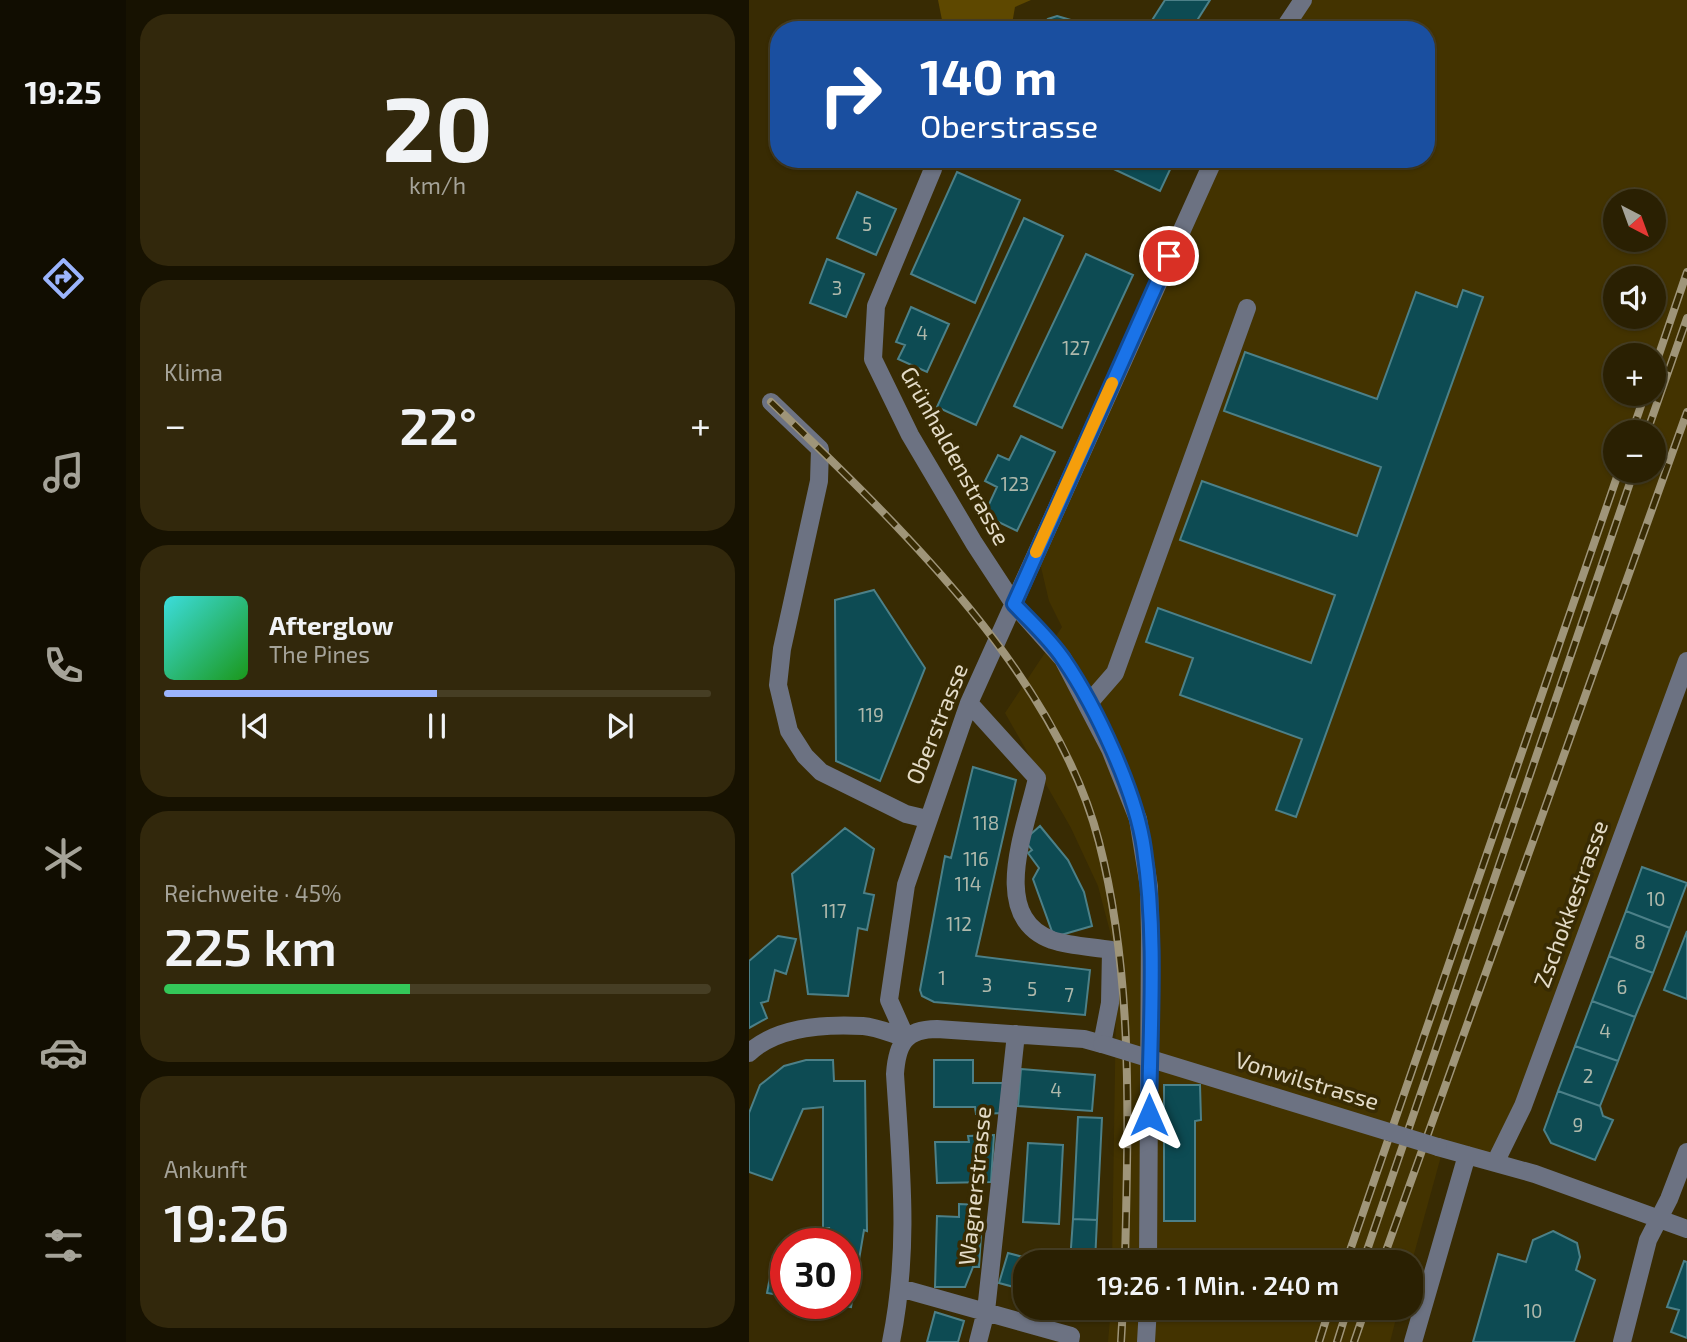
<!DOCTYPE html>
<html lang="de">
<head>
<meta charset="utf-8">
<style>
	:root { --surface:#2a2002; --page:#32280c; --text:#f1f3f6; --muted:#a5a399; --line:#463e24; --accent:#9bb4fd }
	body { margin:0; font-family:"Exo 2",sans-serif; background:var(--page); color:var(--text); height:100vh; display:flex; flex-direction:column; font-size:26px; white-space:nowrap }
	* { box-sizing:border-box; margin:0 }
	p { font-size:23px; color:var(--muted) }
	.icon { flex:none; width:38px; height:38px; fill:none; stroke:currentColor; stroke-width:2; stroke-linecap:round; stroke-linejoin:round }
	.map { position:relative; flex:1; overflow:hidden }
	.details { display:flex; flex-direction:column; gap:14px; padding:14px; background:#171201; width:623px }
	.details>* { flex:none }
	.banner { position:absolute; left:21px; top:21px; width:665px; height:147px; border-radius:28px; box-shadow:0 2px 5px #0004,0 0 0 2px var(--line); background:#1a4fa0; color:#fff; overflow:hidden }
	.needle { width:46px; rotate:139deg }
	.buttons { position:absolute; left:854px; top:189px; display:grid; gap:14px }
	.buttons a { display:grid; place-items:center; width:63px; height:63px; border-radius:50%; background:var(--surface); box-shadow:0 2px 5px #0004,0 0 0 2px var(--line); font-size:35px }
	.speed { position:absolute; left:21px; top:1228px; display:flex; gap:14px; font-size:35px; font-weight:700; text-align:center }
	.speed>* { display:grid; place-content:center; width:91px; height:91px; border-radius:50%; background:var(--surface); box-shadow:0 2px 5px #0004,0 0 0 2px var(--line); line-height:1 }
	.speed .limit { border:10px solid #d22; background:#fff; color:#111 }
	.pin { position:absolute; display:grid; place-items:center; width:60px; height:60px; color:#fff; margin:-30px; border:4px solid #fff; border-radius:50%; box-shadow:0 2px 7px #0007 }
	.me { position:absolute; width:77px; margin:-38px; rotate:0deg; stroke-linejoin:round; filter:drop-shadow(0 0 5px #0008) }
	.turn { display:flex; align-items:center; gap:24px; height:147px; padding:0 35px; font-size:32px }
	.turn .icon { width:91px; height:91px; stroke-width:2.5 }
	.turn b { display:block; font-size:49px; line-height:60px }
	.big { font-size:52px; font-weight:600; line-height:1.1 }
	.details .widget { flex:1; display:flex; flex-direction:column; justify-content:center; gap:10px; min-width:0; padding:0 24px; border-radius:28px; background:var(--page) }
	.details .dial { align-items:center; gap:0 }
	.dial b { font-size:91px; line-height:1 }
	.song { display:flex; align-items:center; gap:21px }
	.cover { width:84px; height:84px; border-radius:10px; background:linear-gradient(135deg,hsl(180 70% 55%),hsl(120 70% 35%)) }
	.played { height:7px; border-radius:4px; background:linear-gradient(90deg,var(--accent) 50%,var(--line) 50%) }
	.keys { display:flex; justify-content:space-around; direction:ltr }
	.heat { display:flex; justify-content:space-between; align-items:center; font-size:38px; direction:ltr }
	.charge { height:10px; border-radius:5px; background:linear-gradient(90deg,#34c759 45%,var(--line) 0) }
	.trip { position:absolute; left:264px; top:1250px; width:410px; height:70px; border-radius:28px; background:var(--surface); box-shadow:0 2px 5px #0004,0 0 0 2px var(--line); font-weight:600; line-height:70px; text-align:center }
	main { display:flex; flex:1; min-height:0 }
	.tab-bar { display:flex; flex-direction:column; width:126px; justify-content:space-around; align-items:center; background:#110d01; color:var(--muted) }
	.tab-bar .icon { width:49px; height:49px }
	.tab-bar .current { color:var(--accent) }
	.tab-bar b { font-size:32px; color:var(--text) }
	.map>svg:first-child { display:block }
	.built { fill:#433300; fill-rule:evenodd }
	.green { fill:#5e4800 }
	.building { fill:#0d4b53; stroke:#4c8088; stroke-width:2 }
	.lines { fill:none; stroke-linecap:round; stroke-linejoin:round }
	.minor { stroke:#6c7282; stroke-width:18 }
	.rail-casing { stroke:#9f9579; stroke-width:8 }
	.rail { stroke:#382b03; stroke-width:5; stroke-dasharray:16; stroke-linecap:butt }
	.minor-bridge { stroke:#6c7282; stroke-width:18 }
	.route-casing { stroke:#114b97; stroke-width:18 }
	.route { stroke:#1a73e8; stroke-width:12 }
	.slow { stroke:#f59e0b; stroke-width:12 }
	.labels { text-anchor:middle; stroke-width:7; stroke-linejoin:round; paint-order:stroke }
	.number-label { font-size:19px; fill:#aeb8ab }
	.street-label { font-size:23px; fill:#e4dcc8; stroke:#382b03 }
</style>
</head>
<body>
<main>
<nav class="tab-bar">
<b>19:25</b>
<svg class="icon current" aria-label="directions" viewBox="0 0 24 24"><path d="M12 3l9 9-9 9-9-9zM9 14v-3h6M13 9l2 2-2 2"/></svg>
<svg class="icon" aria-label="music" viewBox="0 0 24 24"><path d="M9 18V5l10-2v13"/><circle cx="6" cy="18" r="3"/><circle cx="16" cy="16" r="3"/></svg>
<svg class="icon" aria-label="phone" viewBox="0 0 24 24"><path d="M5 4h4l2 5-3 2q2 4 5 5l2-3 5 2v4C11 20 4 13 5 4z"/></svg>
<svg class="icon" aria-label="climate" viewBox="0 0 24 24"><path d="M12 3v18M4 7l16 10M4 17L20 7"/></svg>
<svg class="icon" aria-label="car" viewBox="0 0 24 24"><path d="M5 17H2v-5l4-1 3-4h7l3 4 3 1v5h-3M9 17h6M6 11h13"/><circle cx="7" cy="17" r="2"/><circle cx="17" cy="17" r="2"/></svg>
<svg class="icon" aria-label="filters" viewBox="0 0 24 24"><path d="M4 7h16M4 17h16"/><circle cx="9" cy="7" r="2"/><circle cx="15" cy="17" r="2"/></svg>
</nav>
<section class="details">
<div class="widget dial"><b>20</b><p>km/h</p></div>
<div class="widget"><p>Klima</p>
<div class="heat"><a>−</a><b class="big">22°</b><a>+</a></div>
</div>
<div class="widget">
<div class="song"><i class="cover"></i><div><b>Afterglow</b><p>The Pines</p></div></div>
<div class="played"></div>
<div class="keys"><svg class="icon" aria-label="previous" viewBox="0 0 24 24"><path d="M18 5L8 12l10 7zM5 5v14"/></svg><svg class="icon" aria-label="pause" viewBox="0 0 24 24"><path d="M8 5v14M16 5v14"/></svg><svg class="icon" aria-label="next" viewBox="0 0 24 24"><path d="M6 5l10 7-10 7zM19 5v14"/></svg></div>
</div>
<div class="widget"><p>Reichweite · 45%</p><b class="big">225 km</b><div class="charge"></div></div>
<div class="widget"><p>Ankunft</p><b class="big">19:26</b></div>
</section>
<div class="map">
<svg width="938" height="1342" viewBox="0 0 938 1342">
	<rect width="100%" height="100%" fill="#382b03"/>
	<path class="built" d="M554 0H938V661L747 1161 694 1149 662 1265V1262H363L367 1005 363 939 349 886 322 828 256 713 313 627 300 601 288 550 465 159H677V30H534ZM866 201H905V240H866ZM866 278H905V317H866ZM866 355H905V394H866ZM866 432H905V471H866Z
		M362 1307H650L641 1342H359Z"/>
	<path class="green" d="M189 0H282L266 7 262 30H195Z"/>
	<path class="building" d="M416 0H461L442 30H408L400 25Z
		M308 16 325 21 333 30H287L299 19Z
		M356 159H426L411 191 354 164Z
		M208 172 271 200 226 303 162 274Z
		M108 192 147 209 127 255 88 238Z
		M275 218 314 236 227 425 188 407Z
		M337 254 384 275 313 428 265 406Z
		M78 259 115 274 97 317 61 303Z
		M714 290 734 297 547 817 527 810 553 739 431 695 444 658 397 642 409 608 562 663 586 595 431 540 453 481 608 536 632 467 475 411 496 352 628 399 667 292 708 307Z
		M162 307 200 324 178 372 149 359 156 345 147 342Z
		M272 436 306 452 268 531 235 515 248 487 236 481 249 455 260 460Z
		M125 590 176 668 131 781 87 761 86 600Z
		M224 767 267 780 227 956 341 970 336 1015 185 1002 173 996 171 990 196 856 202 858Z
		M291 826 319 860 335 892 343 926 305 937 284 879 290 868 279 853 283 850 275 840Z
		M96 828 125 849 115 893 125 895 118 930 109 928 99 996 59 994 43 874Z
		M893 867 938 883 921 928 877 911Z
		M877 911 921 928 904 973 860 956Z
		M938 931V999L915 990Z
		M29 936 47 939 37 974 26 970 19 1001 12 1003 18 1018 0 1028V961Z
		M860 956 904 973 886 1017 843 1001Z
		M843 1001 886 1017 869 1061 826 1046Z
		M826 1046 869 1061 851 1106 809 1091Z
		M57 1060H84L85 1081H116L118 1231 115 1230 102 1307 83 1304H96V1244H77L80 1228H74V1107L54 1109 23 1180 0 1172V1113L11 1085 35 1066Z
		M185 1060H224V1083H256V1113L227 1114 226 1107H185Z
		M272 1069 346 1075 343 1111 269 1106Z
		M415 1085H451L452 1120 446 1121V1221H415Z
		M809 1091 851 1106 854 1116 864 1120 846 1160 802 1143 795 1130Z
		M329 1117 353 1118 348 1220 324 1219Z
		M245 1135 242 1182 188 1183 186 1142H220L219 1136Z
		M279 1143 314 1145 310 1224 274 1222Z
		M210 1204 229 1205V1218L233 1219 230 1267H224L216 1287H186L188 1216 210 1217Z
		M324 1219 348 1220 346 1262H321Z
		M804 1231 828 1243 831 1257 827 1270 846 1280 825 1342H724L749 1254 777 1262 784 1240Z
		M259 1253 293 1262H276V1290L250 1283Z
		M25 1256 37 1258V1296L18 1293Z
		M935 1261 938 1262V1338L922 1332 930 1310 918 1307Z
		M186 1312 215 1321 209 1342H178Z"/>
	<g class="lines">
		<path class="minor" d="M534 30 554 0
			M184 169 127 306 124 359 161 435 225 543 265 604 314 659 361 749 389 819 400 887 401 935 399 1262
			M22 402 71 449 70 481 33 649 29 685 40 731 56 756 72 772 157 814 178 819
			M339 704 366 673 498 308
			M157 1038 140 1000 157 885 220 703 465 159
			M0 1053C28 1026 77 1024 114 1026 128 1027 143 1034 157 1038
			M689 1147 786 1174 938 1229
			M747 1161 774 1106 938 661
			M151 1288 322 1336 321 1342
			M142 1342C161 1248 152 1168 146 1074 148 1044 156 1029 188 1029L335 1039 353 1044 361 1003 362 950C344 947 321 946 303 940 238 916 278 826 288 778L220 703
			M229 1342 237 1311 267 1034
			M397 1342 399 1307
			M664 1342 718 1155
			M873 1342 899 1240 920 1199 938 1152"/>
		<defs>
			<path id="rail" d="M905 369 938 272
				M22 402C145 521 306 671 350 842 385 978 379 1122 376 1262
				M883 432 896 394
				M898 432 938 318
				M597 1262 870 471
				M614 1262 885 471
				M633 1262 938 412
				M372 1342 374 1307
				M570 1342 581 1307
				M588 1342 599 1307
				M605 1342 617 1307"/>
		</defs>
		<use href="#rail" class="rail-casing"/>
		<use href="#rail" class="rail"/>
		<path class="minor-bridge" d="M353 1044 689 1147"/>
	</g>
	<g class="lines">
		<defs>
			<path id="route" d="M400 1115C401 1027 408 936 395 849 387 792 347 707 315 660 301 639 282 622 265 604L420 256"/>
		</defs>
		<use href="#route" class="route-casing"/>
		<use href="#route" class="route"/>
		<path class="slow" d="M287 552 363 383"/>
	</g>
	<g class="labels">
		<g class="number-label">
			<text x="118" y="231">5</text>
			<text x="88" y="295">3</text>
			<text x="173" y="340">4</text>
			<text x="327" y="355">127</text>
			<text x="266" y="491">123</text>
			<text x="122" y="722">119</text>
			<text x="237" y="830">118</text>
			<text x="227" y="866">116</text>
			<text x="219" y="891">114</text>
			<text x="907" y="906">10</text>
			<text x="85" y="918">117</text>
			<text x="210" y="931">112</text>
			<text x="891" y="949">8</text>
			<text x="193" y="985">1</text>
			<text x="238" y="992">3</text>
			<text x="873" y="994">6</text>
			<text x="283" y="996">5</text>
			<text x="320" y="1002">7</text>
			<text x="856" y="1038">4</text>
			<text x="839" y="1083">2</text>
			<text x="307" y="1097">4</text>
			<text x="829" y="1132">9</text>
			<text x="784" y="1318">10</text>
		</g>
		<g class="street-label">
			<text transform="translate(206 456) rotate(61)" y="8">Grünhaldenstrasse</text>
			<text transform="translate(188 724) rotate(-68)" y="8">Oberstrasse</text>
			<text transform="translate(822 904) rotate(-70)" y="8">Zschokkestrasse</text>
			<text transform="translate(558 1081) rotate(17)" y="8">Vonwilstrasse</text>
			<text transform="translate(226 1186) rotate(-84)" y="8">Wagnerstrasse</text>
		</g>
	</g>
</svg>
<div class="buttons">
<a><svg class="needle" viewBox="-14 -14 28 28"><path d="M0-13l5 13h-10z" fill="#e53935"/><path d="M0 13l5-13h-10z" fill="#a5a399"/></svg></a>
<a><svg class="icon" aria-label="sound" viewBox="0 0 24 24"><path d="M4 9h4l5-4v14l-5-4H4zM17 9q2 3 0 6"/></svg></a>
<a>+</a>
<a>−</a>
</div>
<div class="speed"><div class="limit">30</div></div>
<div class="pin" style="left:420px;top:256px;background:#d93025"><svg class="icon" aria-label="arrive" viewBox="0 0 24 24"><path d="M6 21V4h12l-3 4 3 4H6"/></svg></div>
<svg class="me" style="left:400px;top:1115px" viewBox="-20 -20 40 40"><path d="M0-17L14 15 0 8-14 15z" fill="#1a73e8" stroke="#fff" stroke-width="4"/></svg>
<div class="trip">19:26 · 1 Min. · 240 m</div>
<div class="banner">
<div class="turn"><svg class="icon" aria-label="right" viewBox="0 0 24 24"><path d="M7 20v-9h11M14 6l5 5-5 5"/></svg><div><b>140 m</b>Oberstrasse</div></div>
</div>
</div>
</main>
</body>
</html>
